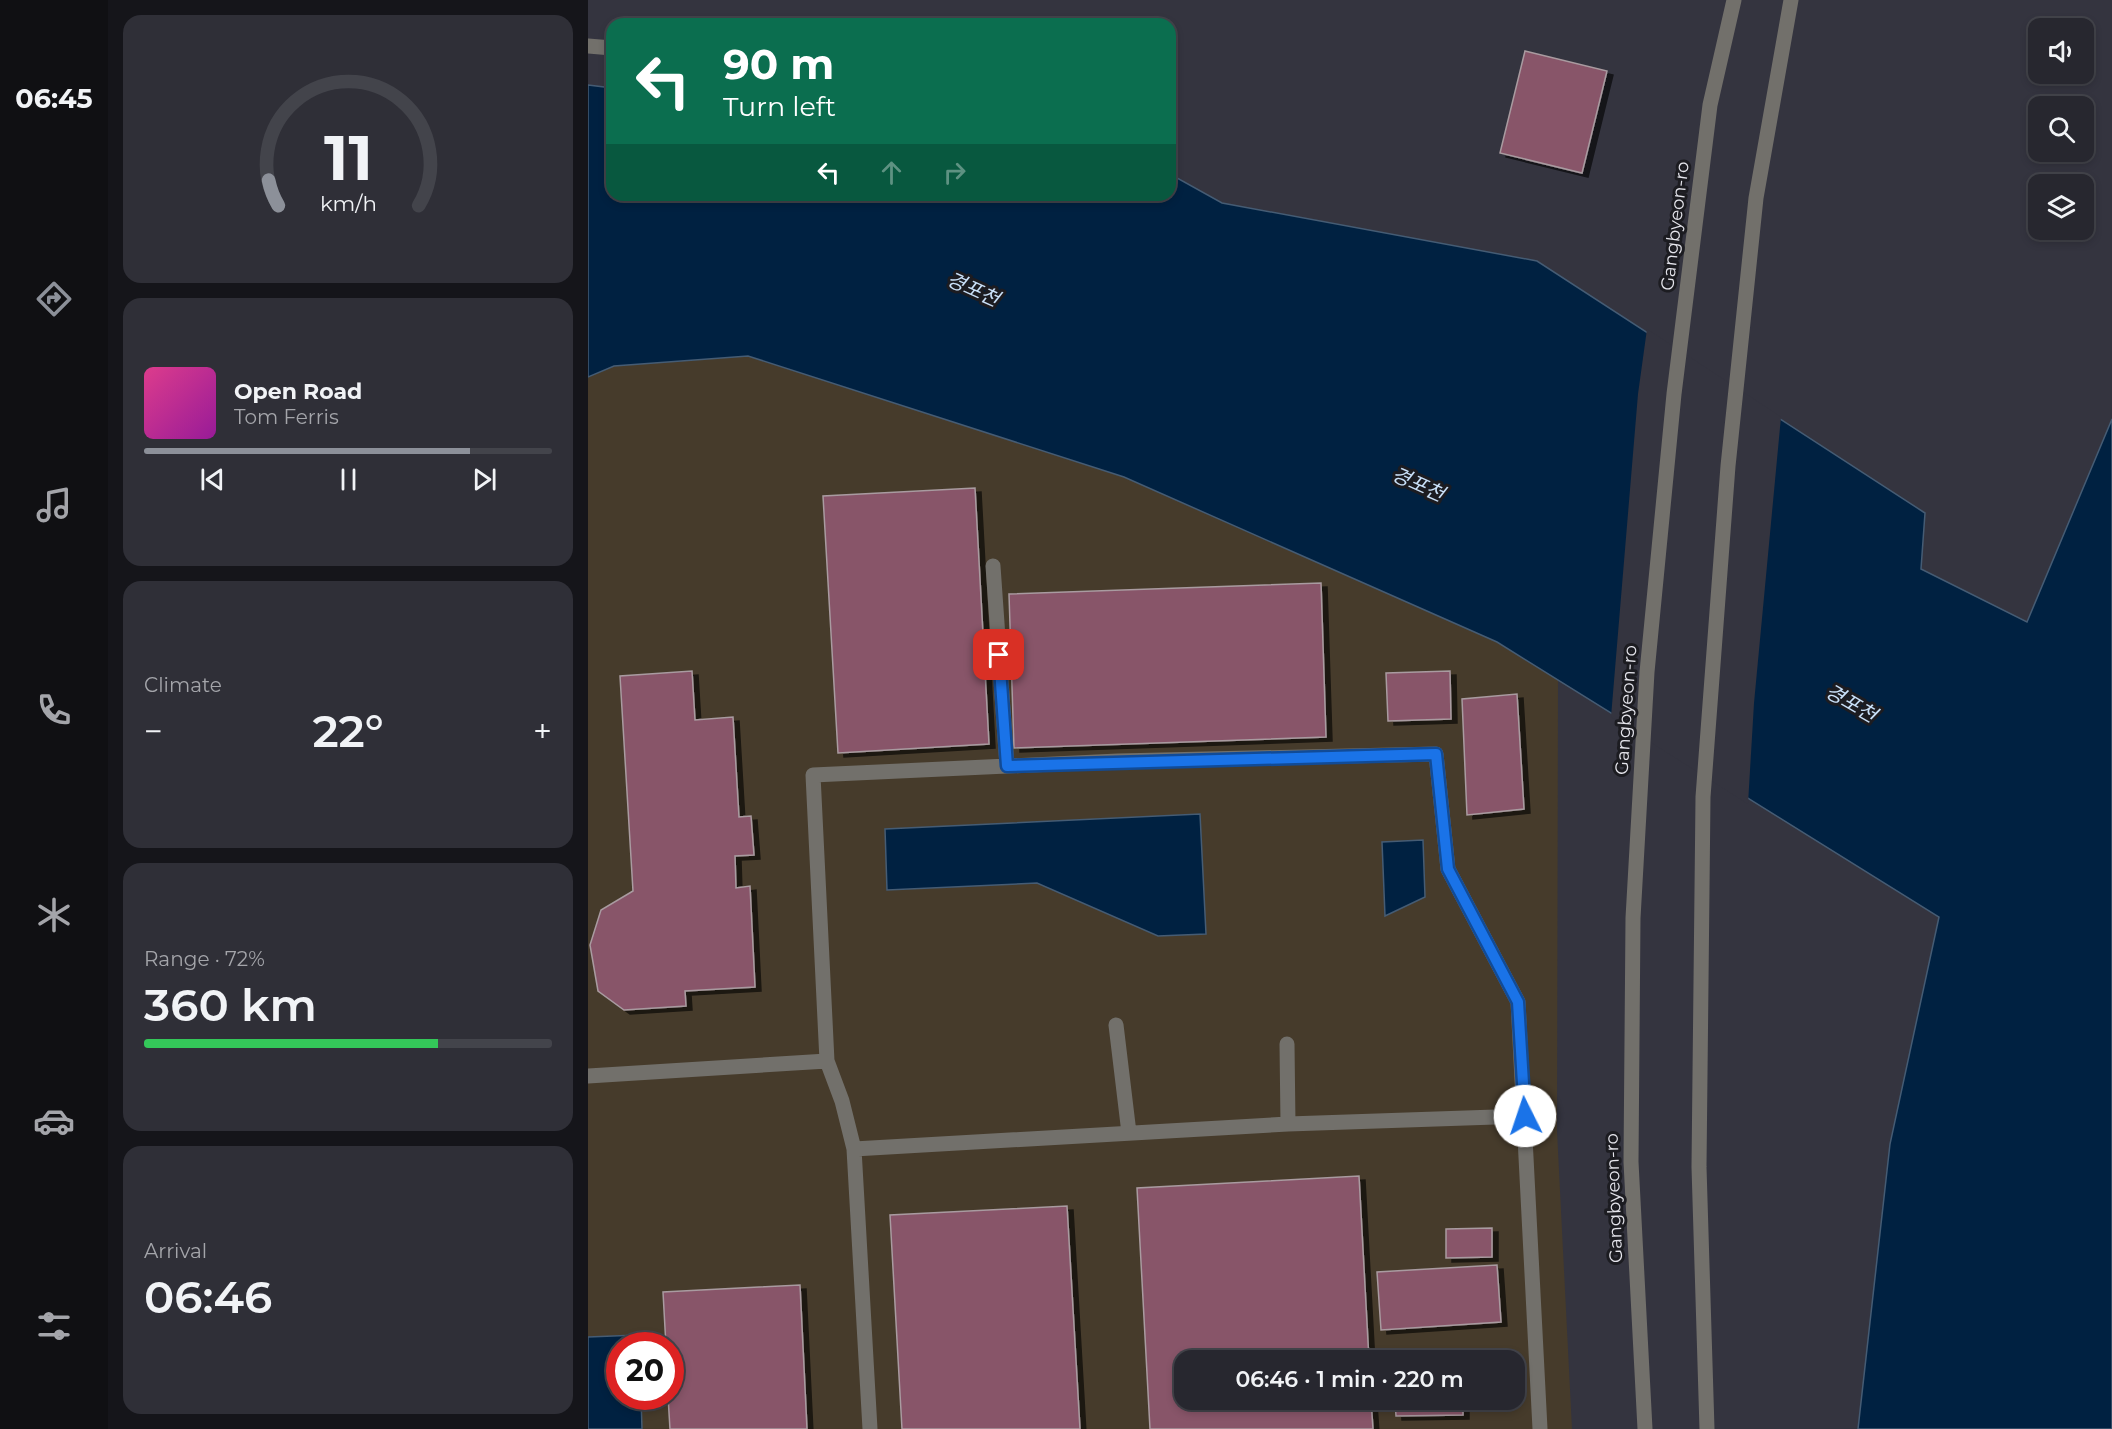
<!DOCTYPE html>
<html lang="en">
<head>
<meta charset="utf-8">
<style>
	:root { --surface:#27272f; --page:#2f2f37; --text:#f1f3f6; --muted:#a4a5aa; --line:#43444b; --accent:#8c9099 }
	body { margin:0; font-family:Montserrat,"Noto Sans KR",sans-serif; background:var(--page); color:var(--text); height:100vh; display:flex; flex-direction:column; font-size:22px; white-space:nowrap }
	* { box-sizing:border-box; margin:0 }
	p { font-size:20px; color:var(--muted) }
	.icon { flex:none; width:33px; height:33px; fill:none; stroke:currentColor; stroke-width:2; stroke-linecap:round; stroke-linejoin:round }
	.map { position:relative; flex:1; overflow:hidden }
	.sheet { display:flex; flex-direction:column; gap:15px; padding:15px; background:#15151a; width:480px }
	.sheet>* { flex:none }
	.hud { position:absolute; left:18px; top:18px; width:570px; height:183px; border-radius:18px; box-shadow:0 3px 9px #0003,0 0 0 2px var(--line); background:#0b6e4f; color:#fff; overflow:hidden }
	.buttons { position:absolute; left:1440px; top:18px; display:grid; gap:12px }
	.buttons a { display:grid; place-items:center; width:66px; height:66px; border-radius:12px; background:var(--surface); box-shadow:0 3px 9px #0003,0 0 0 2px var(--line); font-size:30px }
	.speed { position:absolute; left:18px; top:1332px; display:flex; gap:12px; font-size:30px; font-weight:700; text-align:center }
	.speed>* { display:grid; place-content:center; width:78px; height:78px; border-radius:50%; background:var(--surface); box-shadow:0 3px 9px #0003,0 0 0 2px var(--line); line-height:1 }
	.speed .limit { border:9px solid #d22; background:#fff; color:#111 }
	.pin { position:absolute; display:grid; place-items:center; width:51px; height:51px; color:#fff; margin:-26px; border-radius:12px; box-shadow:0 3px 9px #0006 }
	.me { position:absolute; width:66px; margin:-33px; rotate:356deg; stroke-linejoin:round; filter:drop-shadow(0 0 4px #0008) }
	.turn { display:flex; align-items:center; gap:21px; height:126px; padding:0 18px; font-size:27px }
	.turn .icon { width:78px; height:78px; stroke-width:2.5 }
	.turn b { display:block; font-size:42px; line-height:51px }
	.lanes { display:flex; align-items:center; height:57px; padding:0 18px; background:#0003; justify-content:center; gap:30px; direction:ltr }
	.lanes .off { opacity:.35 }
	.big { font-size:45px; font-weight:600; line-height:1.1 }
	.sheet .tile { flex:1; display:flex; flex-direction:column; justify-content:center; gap:9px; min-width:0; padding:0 21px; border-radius:18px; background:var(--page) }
	.sheet .dial { align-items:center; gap:0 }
	.dial svg { height:156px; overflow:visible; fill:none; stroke:var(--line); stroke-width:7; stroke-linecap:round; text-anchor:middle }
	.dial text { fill:var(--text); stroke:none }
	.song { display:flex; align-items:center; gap:18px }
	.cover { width:72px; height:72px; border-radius:9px; background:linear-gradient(135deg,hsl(330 70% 55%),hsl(300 70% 35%)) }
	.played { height:6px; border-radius:3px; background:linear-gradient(90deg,var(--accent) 80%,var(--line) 80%) }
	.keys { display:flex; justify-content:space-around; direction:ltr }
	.heat { display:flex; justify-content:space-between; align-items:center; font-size:33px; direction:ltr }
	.charge { height:9px; border-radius:4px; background:linear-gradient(90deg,#34c759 72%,var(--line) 0) }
	.trip { position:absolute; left:586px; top:1350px; width:351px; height:60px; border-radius:18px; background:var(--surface); box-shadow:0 3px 9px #0003,0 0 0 2px var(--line); font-weight:600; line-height:60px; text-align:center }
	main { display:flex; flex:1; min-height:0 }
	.dock { display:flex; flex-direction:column; width:108px; justify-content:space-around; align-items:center; background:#101013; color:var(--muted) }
	.dock .icon { width:42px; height:42px }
	.dock .active { color:var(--accent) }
	.dock b { font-size:27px; color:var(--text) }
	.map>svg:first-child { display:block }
	.industrial { fill:#463b2b; fill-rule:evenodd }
	.water { fill:#002141; stroke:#455c74; stroke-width:1.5 }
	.pier { fill:#34343f }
	.building { fill:#885469; stroke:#a99ba0; stroke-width:1.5; filter:url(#shadow) }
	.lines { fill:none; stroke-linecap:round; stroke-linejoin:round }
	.service { stroke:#72706b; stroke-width:15 }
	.minor { stroke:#72706b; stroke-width:15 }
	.tertiary { stroke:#72706b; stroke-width:15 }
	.route-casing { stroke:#114b97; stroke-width:15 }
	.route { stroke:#1a73e8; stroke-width:10 }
	.labels { text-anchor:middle; stroke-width:6; stroke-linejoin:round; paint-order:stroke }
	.street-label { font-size:18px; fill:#e5e5ec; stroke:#1c1c21 }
	.water-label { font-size:20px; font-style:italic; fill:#cae1f9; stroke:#1c1c21 }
</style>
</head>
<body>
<main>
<nav class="dock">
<b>06:45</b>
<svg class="icon active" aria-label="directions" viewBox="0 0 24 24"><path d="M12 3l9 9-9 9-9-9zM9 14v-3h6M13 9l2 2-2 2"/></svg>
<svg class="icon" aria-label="music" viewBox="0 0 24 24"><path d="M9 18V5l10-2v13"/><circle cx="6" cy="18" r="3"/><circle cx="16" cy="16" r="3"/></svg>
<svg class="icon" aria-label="phone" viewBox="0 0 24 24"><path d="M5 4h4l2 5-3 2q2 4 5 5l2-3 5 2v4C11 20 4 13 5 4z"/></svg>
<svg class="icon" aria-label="climate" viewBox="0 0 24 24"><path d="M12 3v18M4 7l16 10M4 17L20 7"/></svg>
<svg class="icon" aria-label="car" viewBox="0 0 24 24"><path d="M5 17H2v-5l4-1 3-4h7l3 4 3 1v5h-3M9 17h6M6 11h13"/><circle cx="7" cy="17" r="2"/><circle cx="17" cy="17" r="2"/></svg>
<svg class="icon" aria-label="filters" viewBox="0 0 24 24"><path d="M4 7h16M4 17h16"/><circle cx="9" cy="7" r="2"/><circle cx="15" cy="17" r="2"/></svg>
</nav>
<section class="sheet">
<div class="tile dial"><svg viewBox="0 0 100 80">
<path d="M14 69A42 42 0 1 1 86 69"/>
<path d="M14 69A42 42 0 0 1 9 56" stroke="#8c9099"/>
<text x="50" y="56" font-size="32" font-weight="700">11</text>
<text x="50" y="72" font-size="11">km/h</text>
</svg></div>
<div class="tile">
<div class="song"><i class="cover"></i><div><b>Open Road</b><p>Tom Ferris</p></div></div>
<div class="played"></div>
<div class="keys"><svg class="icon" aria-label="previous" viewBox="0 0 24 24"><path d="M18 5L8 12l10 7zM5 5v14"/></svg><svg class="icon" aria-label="pause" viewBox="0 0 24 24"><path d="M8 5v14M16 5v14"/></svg><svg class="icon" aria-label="next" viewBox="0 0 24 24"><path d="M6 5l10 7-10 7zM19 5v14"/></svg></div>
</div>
<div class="tile"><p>Climate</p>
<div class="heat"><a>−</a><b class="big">22°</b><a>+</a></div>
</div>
<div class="tile"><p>Range · 72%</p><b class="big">360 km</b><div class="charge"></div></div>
<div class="tile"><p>Arrival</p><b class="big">06:46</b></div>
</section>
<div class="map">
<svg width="1524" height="1429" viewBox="0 0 1524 1429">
	<defs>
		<filter id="shadow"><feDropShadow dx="6" dy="4" stdDeviation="0" flood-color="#0009"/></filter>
	</defs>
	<rect width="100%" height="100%" fill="#34343f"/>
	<path class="industrial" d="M160 356 536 477 909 642 970 680 969 1131 984 1429H0V377L26 366ZM32 1346H82V1396H32ZM597 1360H927V1400H597Z"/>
	<path class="water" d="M0 85 24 88V195H582V174L634 203 949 261 1337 513 1333 569 1439 622 1524 419V1429H1270L1302 1144 1351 917 909 642 536 477 160 356 26 366 0 377Z
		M612 814 618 934 570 936 449 883 299 890 297 829Z
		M835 840 837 897 797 916 794 842Z
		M50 1335 51 1345 32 1346V1396L53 1397 54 1429H0V1337Z"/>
	<path class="pier" d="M1059 329 1193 417 1166 703 1160 804 1023 717 1050 394Z"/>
	<path class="building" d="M937 51 1019 71 994 173 912 153Z
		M387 488 401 744 250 753 235 496Z
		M733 583 738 737 426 748 421 594Z
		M104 671 107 720 145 717 151 817 163 816 166 855 147 856 148 888 162 886 167 987 97 991 98 1006 36 1010 10 991 2 945 13 910 45 891 32 676Z
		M862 671 863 719 800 721 798 673Z
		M929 694 936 809 879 815 874 699Z
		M771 1176 781 1360H597V1400H783L785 1429H562L549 1188Z
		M479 1206 492 1429H314L302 1215Z
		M904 1228V1257L858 1258V1229Z
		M909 1265 913 1322 793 1330 789 1272Z
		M212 1285 219 1429H82L80 1396H82V1346H78L75 1292Z
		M874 1357V1360H807V1358Z
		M807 1400H875V1415L808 1416Z"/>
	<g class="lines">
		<path class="service" d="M405 566 419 766
			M528 1025 541 1133
			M699 1044 700 1124
			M239 1061 225 775 530 761 848 754 860 869 930 1002 952 1429
			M0 1076 239 1061 254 1101 266 1149 700 1124 937 1116
			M266 1149 282 1429"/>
		<path class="minor" d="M0 46 24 48"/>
		<path class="tertiary" d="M1057 1429 1043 1162 1045 918 1059 672 1086 394 1122 105 1146 0
			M1119 1429 1111 1167 1115 797 1140 466 1168 198 1203 0"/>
	</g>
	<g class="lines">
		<defs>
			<path id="route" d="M411 655 419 766 848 754 860 869 930 1002 937 1116"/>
		</defs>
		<use href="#route" class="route-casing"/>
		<use href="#route" class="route"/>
	</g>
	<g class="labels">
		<g class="street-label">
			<text transform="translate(1087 226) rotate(-83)" y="6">Gangbyeon-ro</text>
			<text transform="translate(1038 710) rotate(-86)" y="6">Gangbyeon-ro</text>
			<text transform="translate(1026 1198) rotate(-92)" y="6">Gangbyeon-ro</text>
		</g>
		<g class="water-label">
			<text transform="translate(385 289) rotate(24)" y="7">경포천</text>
			<text transform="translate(830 484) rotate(24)" y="7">경포천</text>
			<text transform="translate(1263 703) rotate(30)" y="7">경포천</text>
		</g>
	</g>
</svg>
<div class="buttons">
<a><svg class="icon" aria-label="sound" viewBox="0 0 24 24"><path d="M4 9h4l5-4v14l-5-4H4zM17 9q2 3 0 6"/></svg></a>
<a><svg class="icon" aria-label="search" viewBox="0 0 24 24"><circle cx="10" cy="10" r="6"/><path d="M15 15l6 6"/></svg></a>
<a><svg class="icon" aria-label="layers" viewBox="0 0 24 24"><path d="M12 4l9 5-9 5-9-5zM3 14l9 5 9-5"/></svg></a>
</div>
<div class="speed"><div class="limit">20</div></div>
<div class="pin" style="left:411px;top:655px;background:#d93025"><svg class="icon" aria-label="arrive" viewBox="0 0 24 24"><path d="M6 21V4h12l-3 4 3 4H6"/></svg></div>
<svg class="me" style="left:937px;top:1116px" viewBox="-20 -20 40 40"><circle r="19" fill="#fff"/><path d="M0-13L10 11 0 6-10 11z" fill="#1a73e8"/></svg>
<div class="trip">06:46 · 1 min · 220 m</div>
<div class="hud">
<div class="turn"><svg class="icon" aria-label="left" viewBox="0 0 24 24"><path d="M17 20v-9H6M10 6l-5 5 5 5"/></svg><div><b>90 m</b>Turn left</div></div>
<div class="lanes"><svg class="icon" aria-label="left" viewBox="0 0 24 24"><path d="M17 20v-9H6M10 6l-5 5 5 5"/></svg><svg class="icon off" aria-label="ahead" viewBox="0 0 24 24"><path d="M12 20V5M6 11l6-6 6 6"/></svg><svg class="icon off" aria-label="right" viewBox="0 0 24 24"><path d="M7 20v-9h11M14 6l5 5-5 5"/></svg></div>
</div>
</div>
</main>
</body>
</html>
